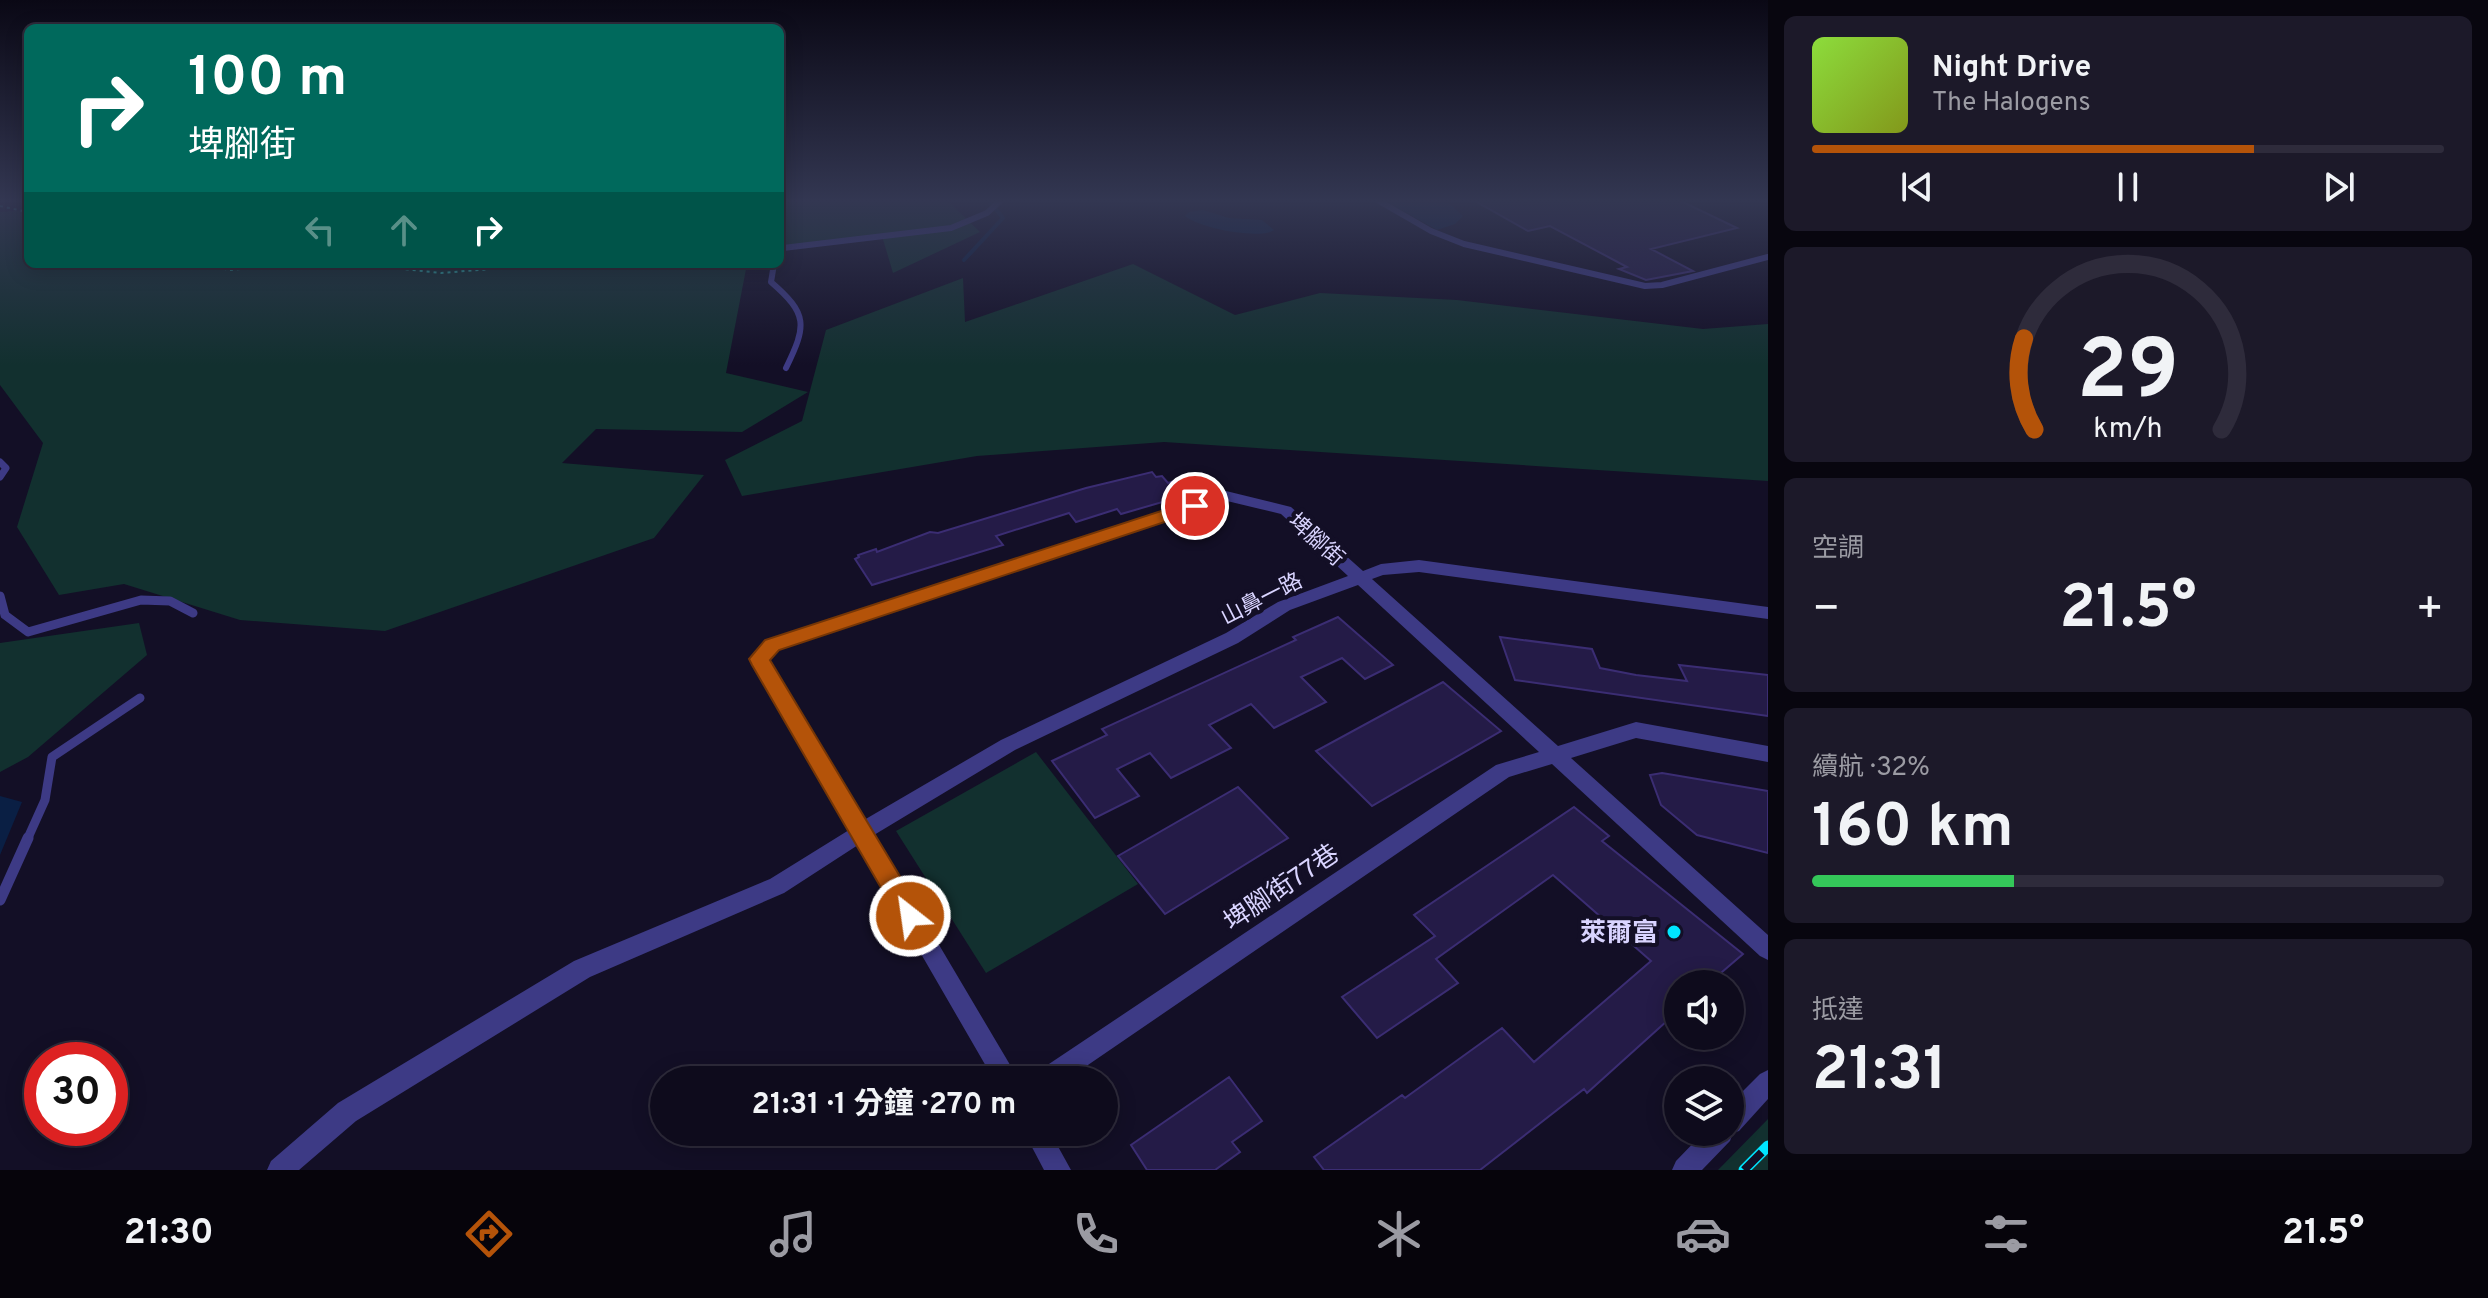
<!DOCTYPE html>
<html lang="zh-TW">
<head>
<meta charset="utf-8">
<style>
	:root { --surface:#0e0b1c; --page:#1c1929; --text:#f1f3f6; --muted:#9b9ba3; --line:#2e2b3b; --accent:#b45309 }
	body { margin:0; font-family:Overpass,"Noto Sans TC",sans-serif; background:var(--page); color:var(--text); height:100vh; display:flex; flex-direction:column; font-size:30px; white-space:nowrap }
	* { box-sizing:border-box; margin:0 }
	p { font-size:26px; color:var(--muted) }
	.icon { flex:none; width:44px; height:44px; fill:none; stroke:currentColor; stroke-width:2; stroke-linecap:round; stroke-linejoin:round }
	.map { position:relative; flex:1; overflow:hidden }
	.side { display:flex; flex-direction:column; gap:16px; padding:16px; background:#08060f; width:720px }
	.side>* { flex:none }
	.hud { position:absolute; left:24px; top:24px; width:760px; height:244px; border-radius:12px; box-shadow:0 4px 20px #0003,0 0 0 2px var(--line); background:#00695c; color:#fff; overflow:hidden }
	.buttons { position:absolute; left:1664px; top:970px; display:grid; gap:16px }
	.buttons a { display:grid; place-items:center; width:80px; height:80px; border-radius:50%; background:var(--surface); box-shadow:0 4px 20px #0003,0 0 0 2px var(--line); font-size:40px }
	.speed { position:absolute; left:24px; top:1042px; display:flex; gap:16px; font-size:40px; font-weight:700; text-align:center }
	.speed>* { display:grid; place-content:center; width:104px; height:104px; border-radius:50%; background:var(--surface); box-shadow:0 4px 20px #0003,0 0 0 2px var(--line); line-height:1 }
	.speed .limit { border:12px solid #d22; background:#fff; color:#111 }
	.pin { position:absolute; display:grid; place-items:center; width:68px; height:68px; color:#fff; margin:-34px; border:4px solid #fff; border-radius:50%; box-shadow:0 2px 8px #0007 }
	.me { position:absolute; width:88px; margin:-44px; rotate:330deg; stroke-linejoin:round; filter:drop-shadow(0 0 6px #0008) }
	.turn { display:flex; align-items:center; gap:28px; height:168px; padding:0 32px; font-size:36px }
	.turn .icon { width:104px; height:104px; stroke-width:2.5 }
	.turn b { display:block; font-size:56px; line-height:68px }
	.lanes { display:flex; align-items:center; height:76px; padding:0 32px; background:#0003; justify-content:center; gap:40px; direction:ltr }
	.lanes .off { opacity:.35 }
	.big { font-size:60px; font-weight:700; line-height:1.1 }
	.side .card { flex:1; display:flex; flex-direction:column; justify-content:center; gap:12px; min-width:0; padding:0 28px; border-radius:12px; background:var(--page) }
	.side .dial { align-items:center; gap:0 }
	.dial svg { height:208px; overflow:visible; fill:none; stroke:var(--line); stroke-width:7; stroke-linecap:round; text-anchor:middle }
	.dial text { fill:var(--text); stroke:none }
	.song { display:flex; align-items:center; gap:24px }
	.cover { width:96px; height:96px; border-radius:12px; background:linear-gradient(135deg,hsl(90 70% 55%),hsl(70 70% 35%)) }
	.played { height:8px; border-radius:4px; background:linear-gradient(90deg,var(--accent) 70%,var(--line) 70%) }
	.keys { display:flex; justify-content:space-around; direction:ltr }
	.heat { display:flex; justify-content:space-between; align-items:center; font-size:44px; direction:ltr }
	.charge { height:12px; border-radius:6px; background:linear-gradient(90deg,#34c759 32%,var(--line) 0) }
	.trip { position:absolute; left:650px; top:1066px; width:468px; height:80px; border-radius:40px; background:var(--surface); box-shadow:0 4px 20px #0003,0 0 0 2px var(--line); font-weight:700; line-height:80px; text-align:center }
	.tabs { display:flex; height:128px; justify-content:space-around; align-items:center; background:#06040b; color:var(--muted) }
	.tabs .icon { width:56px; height:56px }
	.tabs .current { color:var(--accent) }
	.tabs b { font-size:36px; color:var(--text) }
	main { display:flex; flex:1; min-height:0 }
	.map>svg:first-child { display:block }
	.green { fill:#12302f }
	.water { fill:#0a1f44 }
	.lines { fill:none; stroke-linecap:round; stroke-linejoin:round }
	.stream { stroke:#0a1f44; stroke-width:4 }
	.building { fill:#241b47; stroke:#3b2d73; stroke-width:2 }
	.path { stroke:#2fb8b0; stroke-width:2; stroke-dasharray:3 4; stroke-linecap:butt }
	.lane-far3 { stroke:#3d3a85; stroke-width:6 }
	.lane-far2 { stroke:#3d3a85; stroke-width:7 }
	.lane-far1 { stroke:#3d3a85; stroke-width:9 }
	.lane { stroke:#3d3a85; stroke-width:11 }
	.street { fill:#3d3a85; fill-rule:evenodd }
	.rail-casing { stroke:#00e5ff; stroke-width:11 }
	.rail { stroke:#130f26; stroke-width:8; stroke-dasharray:25; stroke-linecap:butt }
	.route { fill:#b45309; stroke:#753606; stroke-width:2 }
	.poi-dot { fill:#00e5ff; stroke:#130f26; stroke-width:3 }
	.labels { text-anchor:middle; stroke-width:8; stroke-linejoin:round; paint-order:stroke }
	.street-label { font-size:22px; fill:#d9d4ff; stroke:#130f26 }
	.near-street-label { font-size:26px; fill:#d9d4ff; stroke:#130f26 }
	.near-poi-label { font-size:26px; font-weight:bold; fill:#d9d4ff; stroke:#130f26; text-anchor:end }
</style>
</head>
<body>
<main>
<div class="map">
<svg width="1768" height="1170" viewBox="0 0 1768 1170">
	<rect width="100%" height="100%" fill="#130f26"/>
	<path class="green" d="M780 201H948L980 232 893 273 882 236 780 250Z
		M28 210V264H747L726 373 808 392 742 432 596 429 562 463 704 475 654 538 385 631 240 620 124 584 59 595 17 527 43 443 0 385V212Z
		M1133 264 1235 315 1320 293 1457 300 1703 329 1768 324V481L1164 442 977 456 742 496 725 460 802 421 826 330 963 278 965 322Z
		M139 623 147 655 28 757 0 772V643Z
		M1036 752 1138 884 986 973 896 831Z
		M1768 1119V1170H1718Z"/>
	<path class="water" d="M1385 201H1447L1463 216 1455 224 1437 230Z
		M1203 210 1229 218 1262 220 1274 230C1260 240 1199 228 1185 216L1189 212Z
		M0 796 22 802 0 855Z"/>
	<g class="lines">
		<path class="stream" d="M964 260 1003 218 989 201"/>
	</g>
	<path class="building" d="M1475 201H1681L1737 228 1651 249 1693 271 1646 280 1619 269 1627 267 1550 226 1528 231Z
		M1152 472 1156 477 1162 476 1168 483 1184 478 1197 492 1121 514 1117 509 1076 522 1069 513 996 536 1003 545 872 585 855 559 859 557 858 555 876 549 877 552 930 532 938 533 1086 488Z
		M1338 617 1393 665 1365 679 1342 658 1301 677 1326 702 1274 728 1251 704 1209 725 1231 748 1171 778 1150 753 1117 769 1139 796 1095 818 1052 761 1107 735 1102 729 1296 640 1293 637Z
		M1500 637 1592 649 1600 668 1636 675 1687 681 1679 665 1768 675V716L1515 680Z
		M1443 682 1501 731 1372 806 1316 751Z
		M1662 773 1768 791V853L1697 835 1661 805 1650 775Z
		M1238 787 1288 838 1165 914 1118 856Z
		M1574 807 1609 836 1602 841 1743 954 1708 984H1678V1011L1587 1093 1584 1089 1480 1170H1324L1314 1157 1402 1095 1405 1098 1502 1028 1534 1062 1651 961 1553 875 1436 959 1458 983 1377 1038 1342 997 1435 936 1414 915Z
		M1229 1077 1262 1121 1232 1142 1240 1152 1215 1170H1147L1131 1145Z"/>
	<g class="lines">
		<path class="path" d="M0 206 28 212
			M210 264 228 270 276 266H357
			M357 264 441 273 552 264"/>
		<path class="lane-far3" d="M1379 201 1431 231 1464 244 1645 286 1662 285 1768 257
			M780 251 783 248 951 228 987 213 1000 201
			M774 264 771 282C808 314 807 325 786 368"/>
		<path class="lane-far2" d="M0 462 6 468 0 477"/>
		<path class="lane-far1" d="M0 596 5 615 28 632 141 600 170 601 193 613
			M27 840 45 800 52 757 140 698"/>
		<path class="lane" d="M0 900 28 838"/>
		<path class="street" d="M1226 491 1291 507 1363 571 1381 564 1419 560 1768 607V619L1419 572 1383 575 1372 579 1558 746 1636 722 1768 746V762L1636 738 1571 758 1768 935V960L1760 956 1552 764 1509 777 1066 1080H1033L1037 1072 1496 765 1539 752 1358 585 1290 610 1238 643 1015 750 874 835 1019 1080H994L858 845 784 893 590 977 356 1121 299 1170H267L271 1161 338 1103 574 961 770 879 849 830 750 659 766 640ZM1227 501 1281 514 1348 576 1278 602 1226 633 1001 740 864 820 768 660 778 650Z
			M1768 1070V1099L1739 1131 1733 1133 1730 1141 1702 1170H1672L1676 1161 1704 1132H1730V1104L1760 1074Z
			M1024 1132H1050L1071 1170H1044Z"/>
		<defs>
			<path id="rail" d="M1744 1170 1768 1146"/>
		</defs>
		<use href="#rail" class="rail-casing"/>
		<use href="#rail" class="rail"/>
	</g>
	<linearGradient id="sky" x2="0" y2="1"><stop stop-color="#0a0815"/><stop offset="0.55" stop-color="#333752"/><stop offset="1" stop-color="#333752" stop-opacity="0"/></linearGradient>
	<rect width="1768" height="365" fill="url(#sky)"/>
	<path class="route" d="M1195 500 1204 506 1201 510 779 650 770 660 919 908 922 916 919 924 910 927 902 924 752 665 749 659 765 640Z"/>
	<circle class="poi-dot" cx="1674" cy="932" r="8"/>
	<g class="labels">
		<g class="street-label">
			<text transform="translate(1317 539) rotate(42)" y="8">埤腳街</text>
			<text transform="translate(1261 598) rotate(-27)" y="8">山鼻一路</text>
		</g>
		<g class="near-street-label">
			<text transform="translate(1281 887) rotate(-34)" y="9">埤腳街77巷</text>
		</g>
		<g class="near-poi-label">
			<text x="1658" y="941">萊爾富</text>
		</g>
	</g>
</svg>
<div class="buttons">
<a><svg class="icon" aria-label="sound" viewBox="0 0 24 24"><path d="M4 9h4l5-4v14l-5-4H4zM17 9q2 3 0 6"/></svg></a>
<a><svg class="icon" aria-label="layers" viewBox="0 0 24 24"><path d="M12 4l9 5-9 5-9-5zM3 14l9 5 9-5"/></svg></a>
</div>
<div class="speed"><div class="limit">30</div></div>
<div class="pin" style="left:1195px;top:506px;background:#d93025"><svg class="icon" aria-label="arrive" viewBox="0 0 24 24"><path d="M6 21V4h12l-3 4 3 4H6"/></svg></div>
<svg class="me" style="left:910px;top:916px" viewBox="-20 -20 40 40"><circle r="17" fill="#b45309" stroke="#fff" stroke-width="3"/><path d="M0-11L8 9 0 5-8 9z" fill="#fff"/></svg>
<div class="trip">21:31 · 1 分鐘 · 270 m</div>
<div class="hud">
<div class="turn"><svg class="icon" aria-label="right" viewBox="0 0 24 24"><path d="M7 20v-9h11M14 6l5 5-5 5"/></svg><div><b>100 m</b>埤腳街</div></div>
<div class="lanes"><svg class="icon off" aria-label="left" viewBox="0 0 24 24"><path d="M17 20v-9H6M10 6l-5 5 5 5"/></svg><svg class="icon off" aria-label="ahead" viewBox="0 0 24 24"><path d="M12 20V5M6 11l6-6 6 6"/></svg><svg class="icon" aria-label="right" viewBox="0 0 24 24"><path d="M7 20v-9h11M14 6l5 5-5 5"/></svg></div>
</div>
</div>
<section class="side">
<div class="card">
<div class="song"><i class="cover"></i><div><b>Night Drive</b><p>The Halogens</p></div></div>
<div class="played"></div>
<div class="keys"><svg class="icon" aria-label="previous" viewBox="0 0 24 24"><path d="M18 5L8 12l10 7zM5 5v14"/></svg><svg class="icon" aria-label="pause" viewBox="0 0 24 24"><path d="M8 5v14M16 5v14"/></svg><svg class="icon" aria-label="next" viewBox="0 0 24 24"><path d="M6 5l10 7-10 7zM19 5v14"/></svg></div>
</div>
<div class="card dial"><svg viewBox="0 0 100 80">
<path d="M14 69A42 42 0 1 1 86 69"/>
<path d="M14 69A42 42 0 0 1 10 34" stroke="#b45309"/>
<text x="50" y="56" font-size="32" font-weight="700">29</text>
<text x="50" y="72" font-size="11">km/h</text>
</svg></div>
<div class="card"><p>空調</p>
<div class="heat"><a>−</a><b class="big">21.5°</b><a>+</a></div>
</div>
<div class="card"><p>續航 · 32%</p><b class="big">160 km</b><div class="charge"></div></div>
<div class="card"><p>抵達</p><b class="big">21:31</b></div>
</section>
</main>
<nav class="tabs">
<b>21:30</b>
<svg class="icon current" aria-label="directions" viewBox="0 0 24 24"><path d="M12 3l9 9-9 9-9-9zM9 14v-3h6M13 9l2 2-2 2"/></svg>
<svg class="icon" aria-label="music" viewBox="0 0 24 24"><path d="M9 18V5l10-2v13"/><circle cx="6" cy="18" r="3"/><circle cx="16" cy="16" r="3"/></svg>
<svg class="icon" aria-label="phone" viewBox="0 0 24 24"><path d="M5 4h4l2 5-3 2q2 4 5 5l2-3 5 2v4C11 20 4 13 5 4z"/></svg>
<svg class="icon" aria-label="climate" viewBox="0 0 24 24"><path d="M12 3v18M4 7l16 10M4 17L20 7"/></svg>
<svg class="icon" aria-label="car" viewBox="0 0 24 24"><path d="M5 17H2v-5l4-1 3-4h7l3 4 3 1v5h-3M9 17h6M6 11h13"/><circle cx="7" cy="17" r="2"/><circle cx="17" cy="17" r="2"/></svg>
<svg class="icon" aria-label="filters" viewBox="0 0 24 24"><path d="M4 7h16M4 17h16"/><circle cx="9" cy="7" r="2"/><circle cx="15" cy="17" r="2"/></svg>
<b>21.5°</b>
</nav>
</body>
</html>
